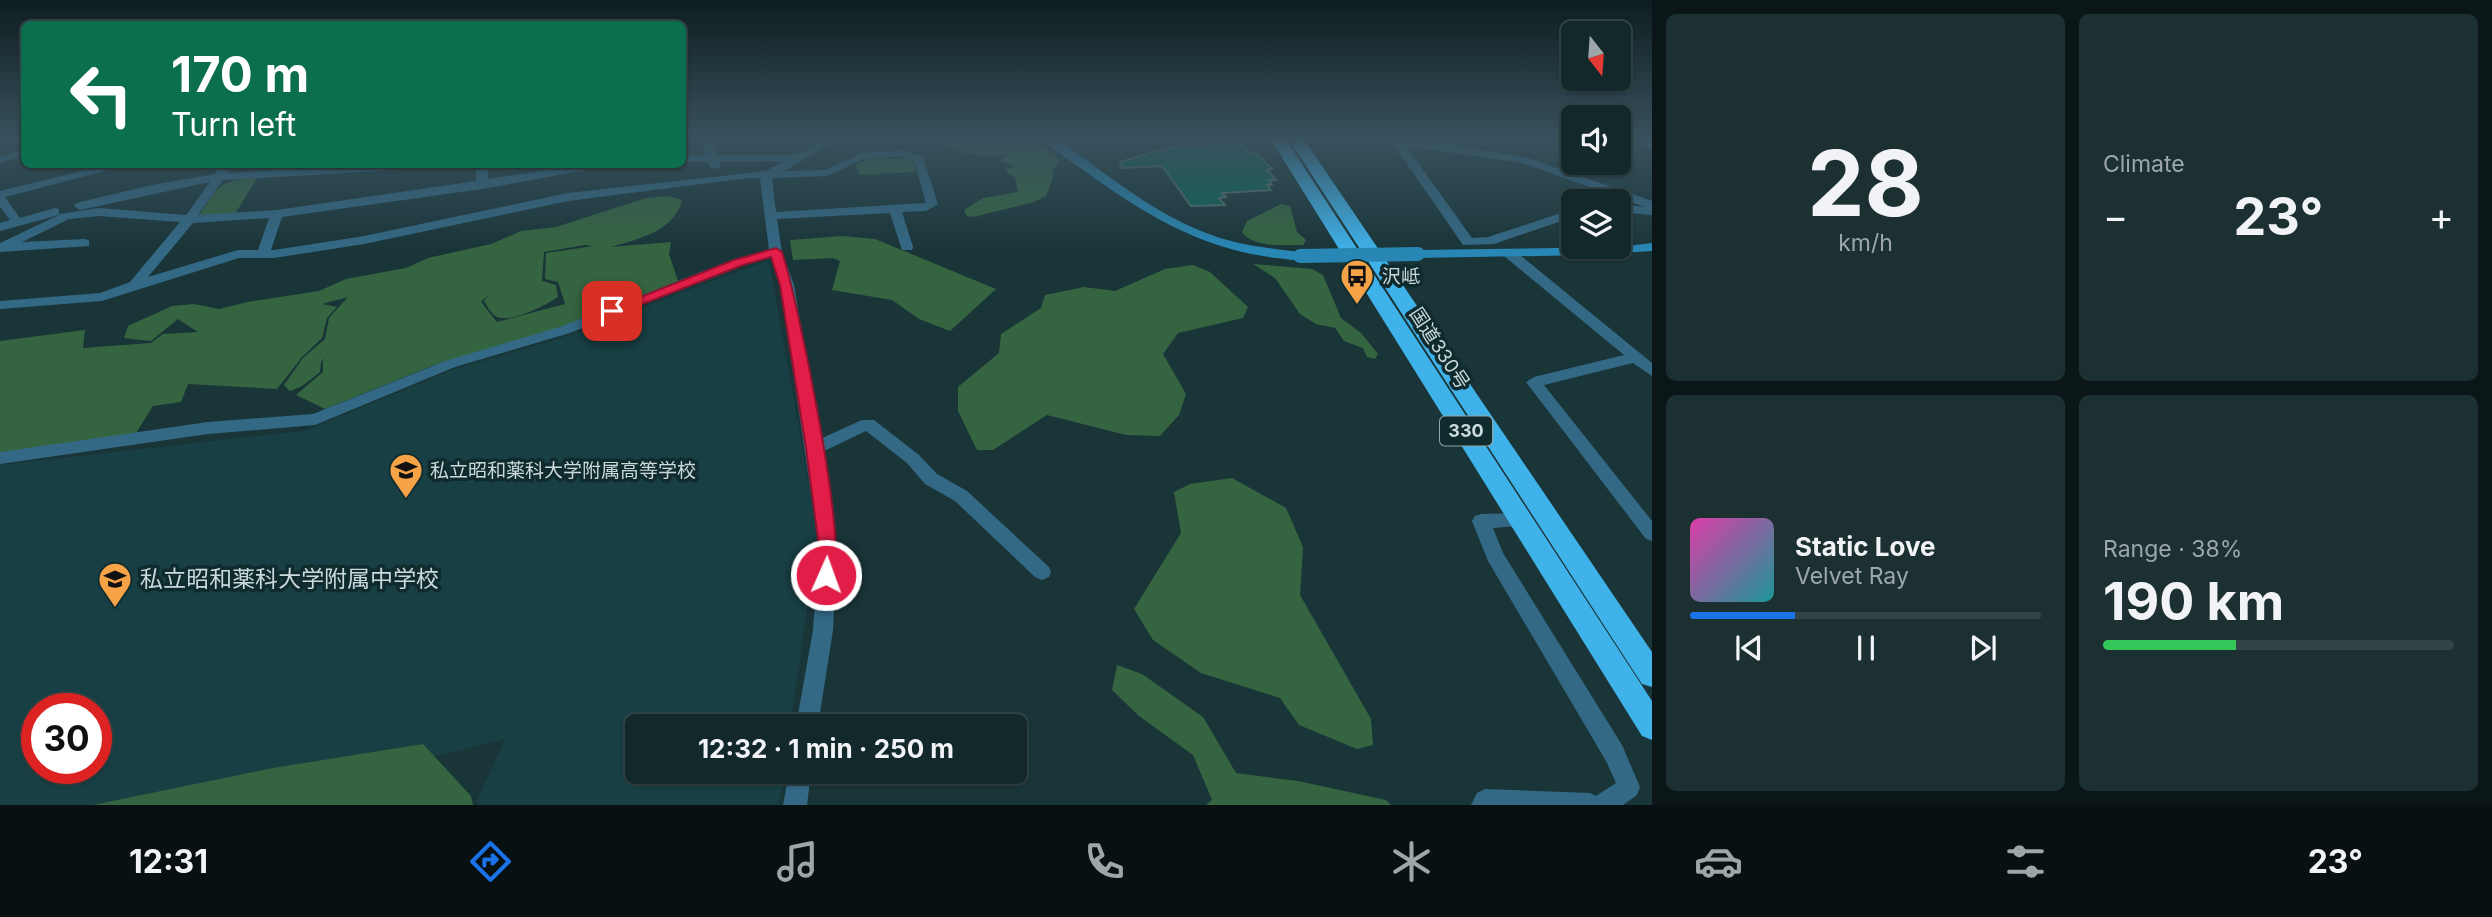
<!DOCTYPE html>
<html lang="en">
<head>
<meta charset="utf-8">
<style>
	:root { --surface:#13282a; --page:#1c3032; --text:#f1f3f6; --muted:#9da6a8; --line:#324447; --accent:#1a73e8 }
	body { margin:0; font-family:Inter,"Noto Sans JP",sans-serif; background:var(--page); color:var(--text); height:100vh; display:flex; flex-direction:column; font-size:26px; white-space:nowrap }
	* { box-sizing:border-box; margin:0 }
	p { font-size:23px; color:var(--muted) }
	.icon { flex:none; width:38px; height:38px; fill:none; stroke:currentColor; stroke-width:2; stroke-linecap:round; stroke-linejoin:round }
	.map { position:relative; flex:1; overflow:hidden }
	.details { display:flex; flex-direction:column; gap:14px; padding:14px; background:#0a1617; width:840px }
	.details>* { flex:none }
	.top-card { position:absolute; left:21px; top:21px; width:665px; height:147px; border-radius:10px; box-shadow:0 2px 5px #0004,0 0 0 2px var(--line); background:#0b6e4f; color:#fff; overflow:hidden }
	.needle { width:46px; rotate:163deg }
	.fabs { position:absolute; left:1561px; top:21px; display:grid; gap:14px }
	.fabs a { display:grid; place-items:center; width:70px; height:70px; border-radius:10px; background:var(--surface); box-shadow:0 2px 5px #0004,0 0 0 2px var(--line); font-size:35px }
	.speed { position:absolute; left:21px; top:693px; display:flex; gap:14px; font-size:35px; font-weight:700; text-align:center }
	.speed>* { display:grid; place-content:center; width:91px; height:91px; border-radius:50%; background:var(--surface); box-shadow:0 2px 5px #0004,0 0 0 2px var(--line); line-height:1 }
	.speed .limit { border:10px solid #d22; background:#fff; color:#111 }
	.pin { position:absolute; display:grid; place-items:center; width:60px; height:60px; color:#fff; margin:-30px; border-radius:14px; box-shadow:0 4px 10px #0006 }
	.me { position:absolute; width:77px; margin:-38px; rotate:2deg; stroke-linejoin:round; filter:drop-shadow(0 0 5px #0008) }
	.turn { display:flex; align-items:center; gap:24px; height:147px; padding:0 35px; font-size:32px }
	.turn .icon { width:91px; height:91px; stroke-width:2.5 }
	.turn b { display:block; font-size:49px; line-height:60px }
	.big { font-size:52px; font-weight:700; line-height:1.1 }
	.details .tile { flex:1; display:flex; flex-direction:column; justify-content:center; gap:10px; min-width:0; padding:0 24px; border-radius:10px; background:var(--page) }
	.details .dial { align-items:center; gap:0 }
	.dial b { font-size:91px; line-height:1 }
	.song { display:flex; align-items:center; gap:21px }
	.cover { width:84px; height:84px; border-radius:10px; background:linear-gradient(135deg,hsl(320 70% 55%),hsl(180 70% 35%)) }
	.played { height:7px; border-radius:4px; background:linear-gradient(90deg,var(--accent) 30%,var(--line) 30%) }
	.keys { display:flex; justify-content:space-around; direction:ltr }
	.heat { display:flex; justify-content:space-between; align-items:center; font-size:38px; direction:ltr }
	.charge { height:10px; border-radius:5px; background:linear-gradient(90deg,#34c759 38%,var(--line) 0) }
	.details .tiles { flex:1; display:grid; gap:14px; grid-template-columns:repeat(2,1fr) }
	.trip { position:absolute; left:625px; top:714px; width:402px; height:70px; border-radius:10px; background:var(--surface); box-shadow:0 2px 5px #0004,0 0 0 2px var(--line); font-weight:700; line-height:70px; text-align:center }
	.tab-bar { display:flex; height:112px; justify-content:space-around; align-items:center; background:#081011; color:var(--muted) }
	.tab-bar .icon { width:49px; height:49px }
	.tab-bar .current { color:var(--accent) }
	.tab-bar b { font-size:32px; color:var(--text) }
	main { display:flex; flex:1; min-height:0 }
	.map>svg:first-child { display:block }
	.built { fill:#184044; fill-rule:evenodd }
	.green { fill:#356540; fill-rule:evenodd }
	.building { fill:#076455; stroke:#547069; stroke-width:2 }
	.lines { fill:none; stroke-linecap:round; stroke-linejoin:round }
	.street { fill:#336985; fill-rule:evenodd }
	.secondary { fill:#2887b5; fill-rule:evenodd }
	.highway { fill:#40b2ea; fill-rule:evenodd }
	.secondary-bridge { stroke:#2887b5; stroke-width:14 }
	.route { fill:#e11d48; stroke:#92132f; stroke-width:2 }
	.labels { text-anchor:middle; stroke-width:7; stroke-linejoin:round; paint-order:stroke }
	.shield { fill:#0f2b2e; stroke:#92a5a7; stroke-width:2 }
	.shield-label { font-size:18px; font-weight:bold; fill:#cad9db }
	.poi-label { font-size:19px; fill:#cad9db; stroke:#0f2b2e; text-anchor:start }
	.street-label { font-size:19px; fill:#cad9db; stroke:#0f2b2e }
	.near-poi-label { font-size:23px; fill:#cad9db; stroke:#0f2b2e; text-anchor:start }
</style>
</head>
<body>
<main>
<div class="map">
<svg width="1652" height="805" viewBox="0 0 1652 805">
	<rect width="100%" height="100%" fill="#193538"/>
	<path class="built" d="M769 260 818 536 790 726H637V772H784L779 805H478L477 801 505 739 243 805H0V465L304 431 455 369 561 338ZM37 709H96V768H37Z"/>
	<path class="green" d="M929 138H1030L1055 155 1060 163 1053 169 1052 181 1046 196 1034 202 973 217 967 216 964 210 983 198 1018 192 1015 178 1005 171 1007 168 1017 167 999 161 1010 153C988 162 949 149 929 138Z
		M906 158 913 162 916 172 859 175 856 165 868 159Z
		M257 178 235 214 199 215C220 185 218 180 257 178Z
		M669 196 682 200C675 231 638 239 611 247L671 242 669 254 678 281 624 305 533 337 434 365 325 409 296 395 323 372V360L337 343 321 362 320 372 302 386 290 391 284 385 303 358 325 339 329 318 348 297 322 304 337 307 327 318 322 338 302 357 277 389 188 384 181 402 153 406 136 433 0 454V341L85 330 83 348 151 343 163 334 198 332 178 319 151 341 124 338 128 326 172 306 194 304 219 309 248 302 319 291 346 279 406 268 428 258 491 244 521 231 556 227 646 198ZM585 245 594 246 546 253 545 279 558 282 565 304 497 322 481 302 490 293 484 301C487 305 490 312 494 315 507 326 546 305 558 297L556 285 542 281 544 252Z
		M1281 204 1290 206 1297 232 1306 240 1303 245C1285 245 1253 248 1242 232L1247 221Z
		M842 236 875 239 996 289 950 331 919 319 892 300 832 290 840 261 833 258 793 260 790 240Z
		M1253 264 1312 269 1323 275 1341 318 1361 333 1378 354 1375 359 1367 357 1363 348 1344 341 1335 328 1316 324 1300 314 1275 278Z
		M1193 265 1210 272 1248 307 1243 318 1178 333 1163 354 1186 394 1179 415 1160 436 1126 435 1047 415 993 450H977L958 411V387L999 353 1001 334 1041 308 1045 295 1084 287 1115 291 1165 269Z
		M1232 478 1286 508 1303 547 1300 595 1371 719 1373 745 1357 749 1299 725 1280 698 1201 673 1153 640 1134 609 1181 533 1174 492 1190 484Z
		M1117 665 1142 674 1203 717 1236 773 1298 781 1386 800 1391 805H1206L1212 800 1193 755 1139 716 1112 690Z
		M423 744 471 796 473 805H93L273 768Z"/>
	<path class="building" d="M1236 142 1252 154H1257L1272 169 1267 170 1276 180H1269L1272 185H1267L1271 190 1222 193 1226 197 1219 198 1225 205 1191 206 1162 166 1121 168 1120 162 1168 148Z"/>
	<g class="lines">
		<path class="street" d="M701 138H712L717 155H795L827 138H841L784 171 825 170 862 153 903 150 923 157 938 204 926 211 902 212 913 247 912 250H902L901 247 890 213 777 219 782 252 794 285 820 439 862 420H874L919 455 937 474 967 491 1049 567 1051 572 1049 577 1042 580 1035 577 955 501 925 484 907 463 866 431 822 452 837 547 833 630 818 726H796L813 630 819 547 780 285 771 257 744 265 570 333 455 367 315 425 208 434 0 464V452L208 422 313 414 445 361 560 327 734 259 769 250 760 178H748L568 201 364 244 274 258H239L102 301 0 309V301L100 293 130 282 180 222 99 216 69 219 22 242 84 239 89 240V246L0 252V243L59 215 0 231V223L10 220 0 207V191L111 164H132L5 197 20 218 55 208 59 209V214L99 208 186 215 210 182 80 210 74 206 76 203 152 185 215 174 219 164H230L227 173 381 164H455L450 167 223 180 198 215 277 210 476 181V164H488V179L588 164H619L482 189 282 217 271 250H274L364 236 568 193 766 171 784 161 719 162 721 166 715 169 711 168 708 162H682V156L706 155ZM902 156 914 161 926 203H924L776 212 772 178 827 176 864 159ZM269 218 258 250H238L148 277 193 223Z
			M1366 138H1406L1525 157 1652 201V215L1619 212V204L1645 207 1523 163 1406 146 1472 238 1488 237 1573 209V217L1494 244 1463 245 1394 145Z
			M1642 138H1652V148L1648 147Z
			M24 150V156L0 163V156Z
			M1509 249 1514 250 1652 363V376L1633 363 1544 385 1652 521V541L1646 539 1526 382 1534 377 1624 355 1504 256 1503 253Z
			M1522 513 1528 515 1531 520 1528 525 1493 528 1503 553 1622 745 1640 787 1637 795 1623 805H1471L1477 793 1485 789 1590 793 1596 796 1616 783 1606 761 1488 561 1472 521 1475 516 1481 514Z
			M789 772H811L807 805H783Z"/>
		<path class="secondary" d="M1042 138H1056C1111 177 1165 224 1231 241 1254 247 1277 249 1300 252L1307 256C1300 263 1287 259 1277 258 1205 250 1147 216 1089 174 1074 163 1056 152 1042 138Z
			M1652 243V251L1590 255 1418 258 1411 254 1418 250 1619 247Z"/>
		<path class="highway" d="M1270 138H1285L1652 701V740L1642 736Z
			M1288 138H1303L1652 652V687L1642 684Z"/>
		<path class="secondary-bridge" d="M1300 256 1418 254"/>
	</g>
	<linearGradient id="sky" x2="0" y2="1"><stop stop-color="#0e1d1f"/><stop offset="0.55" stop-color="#38515e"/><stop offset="1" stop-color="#38515e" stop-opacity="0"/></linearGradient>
	<rect width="1652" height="251" fill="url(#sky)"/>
	<path class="route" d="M776 248 782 252C797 296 849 548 833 580L826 583 819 580 817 575 819 547 806 448 780 285 771 257 743 265 617 314H607L605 311 734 260Z"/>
	<defs>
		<symbol id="bus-pin" viewBox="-11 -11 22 30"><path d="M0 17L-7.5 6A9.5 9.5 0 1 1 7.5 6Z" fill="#f6a246" stroke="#0f2b2e"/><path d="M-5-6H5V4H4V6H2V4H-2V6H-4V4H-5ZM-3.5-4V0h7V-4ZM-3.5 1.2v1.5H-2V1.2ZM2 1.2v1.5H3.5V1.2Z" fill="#111"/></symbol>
		<symbol id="school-pin" viewBox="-11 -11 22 30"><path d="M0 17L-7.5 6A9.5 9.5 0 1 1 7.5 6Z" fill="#f6a246" stroke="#0f2b2e"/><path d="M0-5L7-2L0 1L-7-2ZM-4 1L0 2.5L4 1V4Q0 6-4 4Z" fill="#111"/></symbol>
	</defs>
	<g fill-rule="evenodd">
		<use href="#bus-pin" x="1338" y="257" width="38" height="52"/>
		<use href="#school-pin" x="387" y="451" width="38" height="52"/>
		<use href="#school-pin" x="96" y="560" width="38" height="52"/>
	</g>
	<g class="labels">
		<rect class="shield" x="1440" y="416.5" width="52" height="29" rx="5"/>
		<g class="shield-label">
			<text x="1466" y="437">330</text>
		</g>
		<g class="poi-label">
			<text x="1382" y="283">沢岻</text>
			<text x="430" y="477">私立昭和薬科大学附属高等学校</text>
		</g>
		<g class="street-label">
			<text transform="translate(1440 348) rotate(57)" y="7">国道330号</text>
		</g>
		<g class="near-poi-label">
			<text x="140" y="587">私立昭和薬科大学附属中学校</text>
		</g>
	</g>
</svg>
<div class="fabs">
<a><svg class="needle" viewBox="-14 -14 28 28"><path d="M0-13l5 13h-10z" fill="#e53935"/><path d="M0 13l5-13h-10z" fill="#9da6a8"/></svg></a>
<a><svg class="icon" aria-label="sound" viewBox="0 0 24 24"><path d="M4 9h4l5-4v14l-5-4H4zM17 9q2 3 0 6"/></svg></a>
<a><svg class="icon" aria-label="layers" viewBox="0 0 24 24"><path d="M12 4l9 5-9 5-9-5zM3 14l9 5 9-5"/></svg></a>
</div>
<div class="speed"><div class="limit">30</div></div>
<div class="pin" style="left:612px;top:311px;background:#d93025"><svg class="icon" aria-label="arrive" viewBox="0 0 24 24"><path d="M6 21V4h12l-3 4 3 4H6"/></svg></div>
<svg class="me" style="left:826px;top:575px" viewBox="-20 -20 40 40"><circle r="17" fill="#e11d48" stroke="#fff" stroke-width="3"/><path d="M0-11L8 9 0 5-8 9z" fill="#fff"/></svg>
<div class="trip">12:32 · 1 min · 250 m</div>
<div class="top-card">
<div class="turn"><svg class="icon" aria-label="left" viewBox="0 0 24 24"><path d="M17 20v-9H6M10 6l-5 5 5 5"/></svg><div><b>170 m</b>Turn left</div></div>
</div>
</div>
<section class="details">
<div class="tiles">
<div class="tile dial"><b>28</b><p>km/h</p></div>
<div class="tile"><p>Climate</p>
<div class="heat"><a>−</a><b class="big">23°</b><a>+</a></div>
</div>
<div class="tile">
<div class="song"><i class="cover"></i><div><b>Static Love</b><p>Velvet Ray</p></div></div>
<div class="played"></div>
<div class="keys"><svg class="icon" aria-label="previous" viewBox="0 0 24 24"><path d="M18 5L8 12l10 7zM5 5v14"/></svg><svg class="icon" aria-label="pause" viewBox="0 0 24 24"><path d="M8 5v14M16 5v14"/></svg><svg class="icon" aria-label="next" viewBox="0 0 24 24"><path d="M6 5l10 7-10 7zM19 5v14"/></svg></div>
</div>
<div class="tile"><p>Range · 38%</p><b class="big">190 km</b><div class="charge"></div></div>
</div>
</section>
</main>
<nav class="tab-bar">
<b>12:31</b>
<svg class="icon current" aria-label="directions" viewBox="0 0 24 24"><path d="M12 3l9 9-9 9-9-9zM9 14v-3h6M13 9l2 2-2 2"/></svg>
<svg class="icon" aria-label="music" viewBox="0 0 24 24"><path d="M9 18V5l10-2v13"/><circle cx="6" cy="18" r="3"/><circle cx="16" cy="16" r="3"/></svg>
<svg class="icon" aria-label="phone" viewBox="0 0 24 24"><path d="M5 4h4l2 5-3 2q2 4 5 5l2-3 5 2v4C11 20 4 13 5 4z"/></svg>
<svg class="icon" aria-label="climate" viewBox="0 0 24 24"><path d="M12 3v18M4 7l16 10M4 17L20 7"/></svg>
<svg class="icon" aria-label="car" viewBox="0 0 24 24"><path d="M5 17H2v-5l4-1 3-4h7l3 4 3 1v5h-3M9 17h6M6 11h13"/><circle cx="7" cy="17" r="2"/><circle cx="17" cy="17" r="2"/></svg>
<svg class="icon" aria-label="filters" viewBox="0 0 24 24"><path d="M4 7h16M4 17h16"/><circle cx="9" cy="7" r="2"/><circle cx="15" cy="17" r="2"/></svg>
<b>23°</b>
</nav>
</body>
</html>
